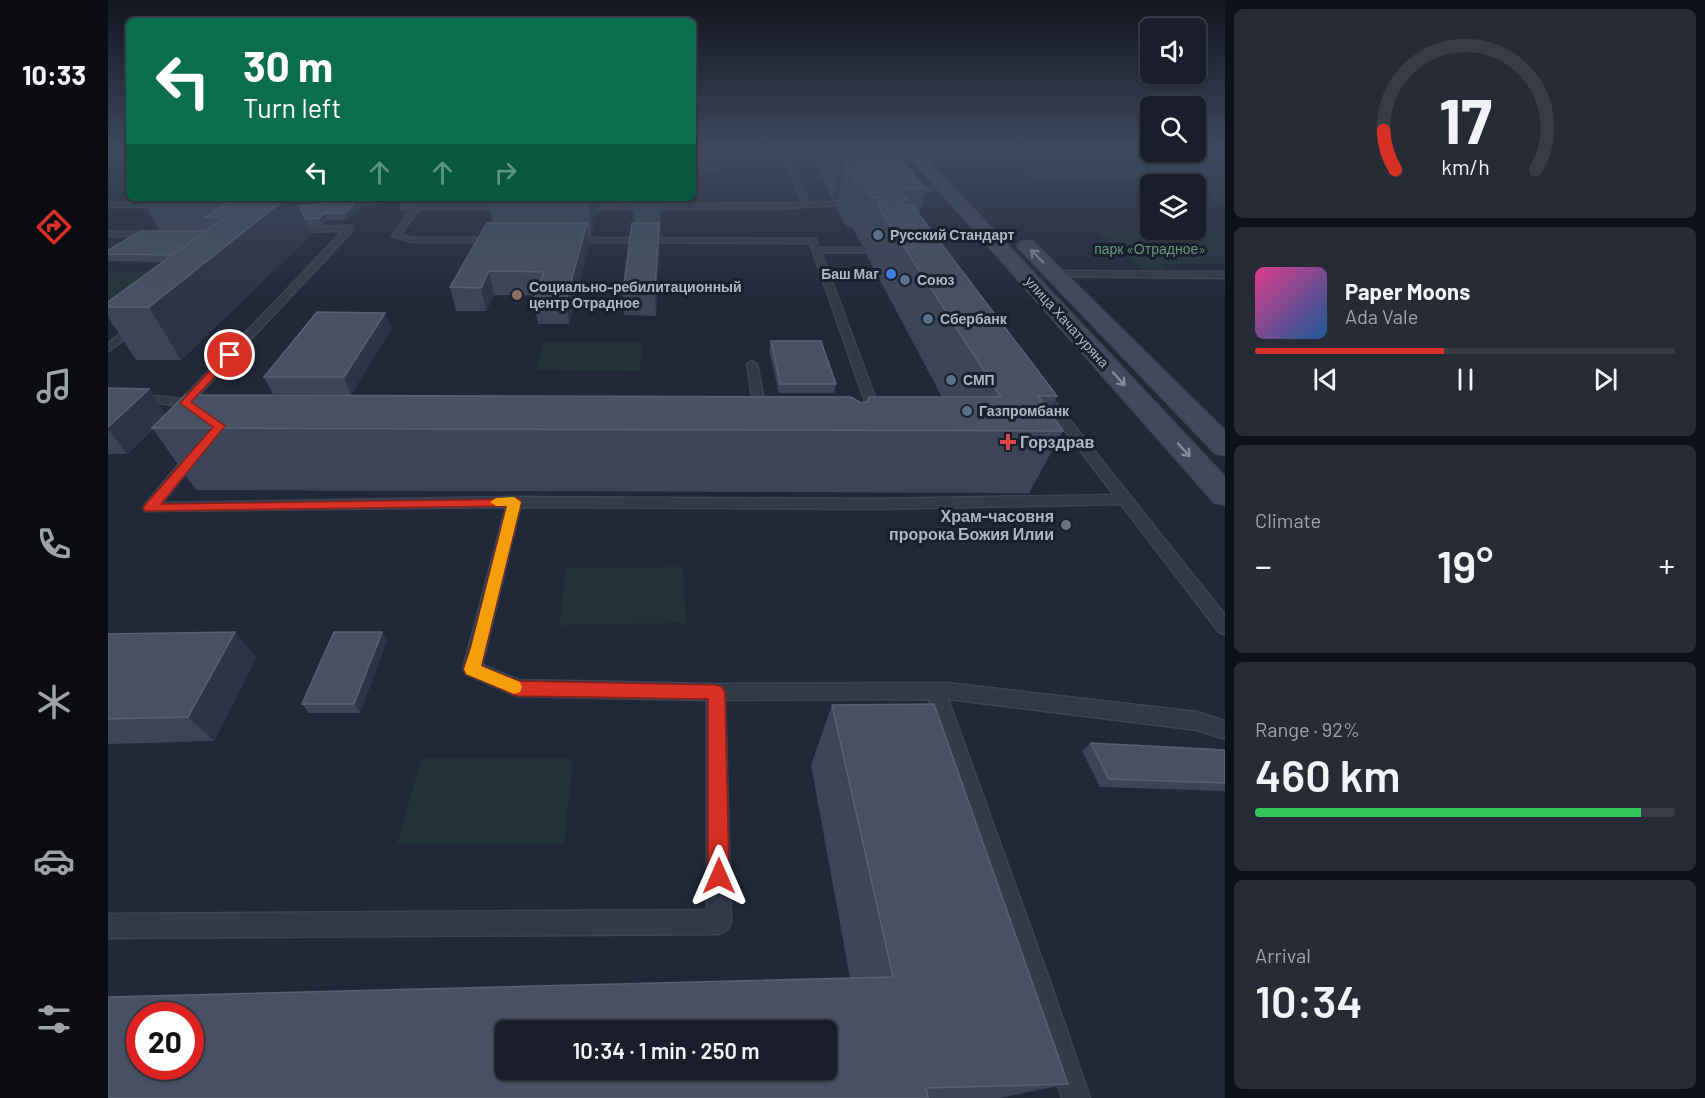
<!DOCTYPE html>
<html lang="en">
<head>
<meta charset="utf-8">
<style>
	:root { --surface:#191e2a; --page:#262b36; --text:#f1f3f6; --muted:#9fa2a8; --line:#373c47; --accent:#d93025 }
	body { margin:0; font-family:Barlow,sans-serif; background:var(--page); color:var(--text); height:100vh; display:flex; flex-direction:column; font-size:22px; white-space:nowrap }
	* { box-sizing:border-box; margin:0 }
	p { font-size:20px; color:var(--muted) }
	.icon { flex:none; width:33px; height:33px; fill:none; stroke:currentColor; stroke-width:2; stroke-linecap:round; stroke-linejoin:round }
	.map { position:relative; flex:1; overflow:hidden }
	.details { display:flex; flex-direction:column; gap:9px; padding:9px; background:#0e1017; width:480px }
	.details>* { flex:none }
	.banner { position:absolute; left:18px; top:18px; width:570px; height:183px; border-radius:9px; box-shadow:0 2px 4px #0004,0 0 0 2px var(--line); background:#0b6e4f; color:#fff; overflow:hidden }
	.controls { position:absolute; left:1032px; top:18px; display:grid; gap:12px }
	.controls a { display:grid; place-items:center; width:66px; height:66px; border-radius:9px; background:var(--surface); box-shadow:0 2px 4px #0004,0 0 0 2px var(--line); font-size:30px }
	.speed { position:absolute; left:18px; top:1002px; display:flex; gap:12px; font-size:30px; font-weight:700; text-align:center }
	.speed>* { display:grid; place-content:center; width:78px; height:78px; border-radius:50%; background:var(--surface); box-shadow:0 2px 4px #0004,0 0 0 2px var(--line); line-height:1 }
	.speed .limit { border:9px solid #d22; background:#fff; color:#111 }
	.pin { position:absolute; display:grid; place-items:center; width:51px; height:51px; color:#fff; margin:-26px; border:3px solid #fff; border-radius:50%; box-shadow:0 2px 6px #0007 }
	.me { position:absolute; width:66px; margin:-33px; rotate:0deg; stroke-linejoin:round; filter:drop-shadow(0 0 4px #0008) }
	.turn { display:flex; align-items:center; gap:21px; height:126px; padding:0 18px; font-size:27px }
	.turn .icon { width:78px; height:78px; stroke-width:2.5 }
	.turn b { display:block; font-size:42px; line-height:51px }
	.lanes { display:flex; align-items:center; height:57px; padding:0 18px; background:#0003; justify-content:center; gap:30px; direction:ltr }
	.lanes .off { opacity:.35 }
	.big { font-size:45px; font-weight:600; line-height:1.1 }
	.details .widget { flex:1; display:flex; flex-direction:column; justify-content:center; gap:9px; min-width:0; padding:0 21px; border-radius:9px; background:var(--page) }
	.details .dial { align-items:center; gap:0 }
	.dial svg { height:156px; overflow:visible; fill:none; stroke:var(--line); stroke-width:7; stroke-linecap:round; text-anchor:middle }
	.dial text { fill:var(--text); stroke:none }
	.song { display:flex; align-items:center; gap:18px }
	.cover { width:72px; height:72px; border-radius:9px; background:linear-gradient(135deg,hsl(330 70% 55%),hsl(210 70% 35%)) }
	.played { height:6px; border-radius:3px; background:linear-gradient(90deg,var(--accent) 45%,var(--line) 45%) }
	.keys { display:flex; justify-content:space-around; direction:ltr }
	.heat { display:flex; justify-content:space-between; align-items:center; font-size:33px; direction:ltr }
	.charge { height:9px; border-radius:4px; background:linear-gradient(90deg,#34c759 92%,var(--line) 0) }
	.trip { position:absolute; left:387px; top:1020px; width:342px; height:60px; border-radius:9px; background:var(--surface); box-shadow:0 2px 4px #0004,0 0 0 2px var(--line); font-weight:600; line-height:60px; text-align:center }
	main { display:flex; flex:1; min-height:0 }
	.dock { display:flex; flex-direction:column; width:108px; justify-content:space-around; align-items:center; background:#0a0c11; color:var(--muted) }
	.dock .icon { width:42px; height:42px }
	.dock .current { color:var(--accent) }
	.dock b { font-size:27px; color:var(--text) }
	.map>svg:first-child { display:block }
	.green { fill:#233439 }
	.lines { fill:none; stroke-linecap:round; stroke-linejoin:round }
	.service-casing { stroke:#3e4452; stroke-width:3 }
	.secondary-casing { stroke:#3e4452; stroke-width:3 }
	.service { fill:#343b48; fill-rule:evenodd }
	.secondary { fill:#42495b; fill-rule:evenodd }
	.wall { fill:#3c4457 }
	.shaded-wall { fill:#2c3446 }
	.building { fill:#485163; stroke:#586072; stroke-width:1.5; fill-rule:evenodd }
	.oneway { stroke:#838a9b }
	.route { fill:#d93025; stroke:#8d1f18; stroke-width:1.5 }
	.slow { fill:#f59e0b }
	.service-dot { fill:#5c6f8a; stroke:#1a202d; stroke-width:2 }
	.shop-dot { fill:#3f7fe0; stroke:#1a202d; stroke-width:2 }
	.education-dot { fill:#8d6e63; stroke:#1a202d; stroke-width:2 }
	.health-dot { fill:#e0444e; stroke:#1a202d; stroke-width:2 }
	.worship-dot { fill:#6b7280; stroke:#1a202d; stroke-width:2 }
	.labels { text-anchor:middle; stroke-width:6; stroke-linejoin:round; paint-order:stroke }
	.far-poi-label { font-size:14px; font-weight:bold; fill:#afb5c5; stroke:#1a202d; text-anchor:start }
	.far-park-label { font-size:14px; fill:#679576; stroke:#1a202d }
	.far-street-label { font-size:14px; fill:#afb5c5; stroke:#1a202d }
	.poi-label { font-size:16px; font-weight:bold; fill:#afb5c5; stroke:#1a202d; text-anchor:start }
</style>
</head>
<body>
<main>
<nav class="dock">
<b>10:33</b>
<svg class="icon current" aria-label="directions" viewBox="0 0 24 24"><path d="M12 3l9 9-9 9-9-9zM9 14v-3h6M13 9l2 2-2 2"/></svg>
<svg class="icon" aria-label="music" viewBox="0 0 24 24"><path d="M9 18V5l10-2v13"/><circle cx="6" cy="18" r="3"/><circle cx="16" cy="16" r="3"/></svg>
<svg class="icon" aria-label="phone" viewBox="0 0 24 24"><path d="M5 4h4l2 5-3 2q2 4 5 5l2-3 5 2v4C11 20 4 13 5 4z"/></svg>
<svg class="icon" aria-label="climate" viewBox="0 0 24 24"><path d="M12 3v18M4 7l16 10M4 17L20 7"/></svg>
<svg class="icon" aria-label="car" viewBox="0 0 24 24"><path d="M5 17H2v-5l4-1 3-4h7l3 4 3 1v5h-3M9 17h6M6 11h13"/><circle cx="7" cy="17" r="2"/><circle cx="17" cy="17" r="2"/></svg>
<svg class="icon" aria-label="filters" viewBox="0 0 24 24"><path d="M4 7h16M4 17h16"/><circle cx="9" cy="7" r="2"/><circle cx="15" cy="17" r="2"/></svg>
</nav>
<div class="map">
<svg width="1117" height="1098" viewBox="0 0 1117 1098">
	<rect width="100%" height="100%" fill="#212838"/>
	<path class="green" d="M889 149H1042V152L1117 149V206L1088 190V184H1078L1067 178 925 179Z
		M585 160H610L614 174H585Z
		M989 231H1117V264H1053L1059 269H1035Z
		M0 271H48L0 310Z
		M436 343H534L532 371 428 370Z
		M575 567 578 623 451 625 458 568Z
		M313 759H465L456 844H289Z"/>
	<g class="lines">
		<defs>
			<path id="service" d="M672 149H678L701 203 750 200 754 202 750 204 661 209H469L465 207 469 205 694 203Z
				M836 185 838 188 797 194 794 192Z
				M273 198H298L300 205H403L407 207 403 209H311L292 235 304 238H387L391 240 387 242H304L284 236 303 209H294L291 200 232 207 228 205Z
				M0 203H58L62 205 58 207H0Z
				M242 226H245V230L84 402 90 408 88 411H80L74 406 0 397V391L74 399 235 231 183 232H180V228Z
				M0 232H48L52 234 48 236H0Z
				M462 238 705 239H708L711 248H759V252H713L774 416 768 420 762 416 702 243 459 242V238Z
				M946 271 1117 272V278L943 276V272Z
				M25 325 34 327 0 351V343Z
				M644 361 649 364 659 416 653 420 647 416 639 364Z
				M932 387 936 388 1117 615V634L1111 632 1013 504 767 509 412 507 374 665 410 680 608 684 839 683 1089 712 1117 721V739L1089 730 840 699 941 979 982 1098H954L917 979 821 699 617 700 623 922 619 930 611 934 0 938V914L599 910V700L409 696 358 674 355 669 398 507 37 511 35 508 37 505 81 452 86 451 92 455 54 503 406 497 767 499 1006 495 926 390Z"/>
			<path id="secondary" d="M795 149H809L1117 477V505L1106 502Z
				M919 241 925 242 1117 431V455L1107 453 913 250 910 246 913 242Z"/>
		</defs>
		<use href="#service" class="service-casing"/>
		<use href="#secondary" class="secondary-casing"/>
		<use href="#service" class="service"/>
		<use href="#secondary" class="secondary"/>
	</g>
	<path class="wall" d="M700 149 774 150 777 159 786 161 818 189 811 214 949 396 941 411 955 431 921 493 88 490 45 429 19 454H0V388L41 389 58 415 753 403 834 397 758 254 760 246H754L744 227H738L729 209 731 199 725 200Z
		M34 198H248L192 205V206L250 200 253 207 239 220H219L214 225 200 226 203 235 73 360H28L0 317V302L54 262 0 261V250L97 231 99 230H51Z
		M380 198H487L489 215 483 236H480L481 245 461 324H430L426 299 428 295H386L378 311H348L342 287 385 223Z
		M525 198H554L548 316 516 315 515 292 526 223Z
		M277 313 283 329 243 395 165 394 156 377Z
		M663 341 728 384 726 393H671L661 350Z
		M127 632 148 658 106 741 0 744V634Z
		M274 632 279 641 252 713H201L194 704Z
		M724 705 960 1084 891 1098H0L742 978 703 765Z
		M983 743 1117 750V791L992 787 974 751Z"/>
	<path class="shaded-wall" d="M778 155 769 194 753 181 737 164 731 199 725 200 732 160Z
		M174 198H248L192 205 203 235 73 360 41 307Z
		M480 198H487L489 215 483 236Z
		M551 198H553L552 236Z
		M250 200 253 207 239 220 237 213Z
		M217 213 219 220 214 225 211 218Z
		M479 223 481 245 461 324 458 300Z
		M551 223V245L548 316 547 292Z
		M381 271 386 295 378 311 373 288Z
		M277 313 283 329 243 395 236 377Z
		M41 389 58 415 19 454 0 429V427Z
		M127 632 148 658 106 741 80 717Z
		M274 632 279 641 252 713 246 704Z"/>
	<path class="building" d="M725 149 774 150 778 155 732 160Z
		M784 158 786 161 794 162 818 189H792L799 198 795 202 798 205H804L949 396H930L955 431 44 428 77 395 743 397 753 403 759 402 761 397H893L769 205 772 203 771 198 764 197 753 181H747L737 164Z
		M127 198H178L41 307H0V302L115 218 97 217Z
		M250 200 237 213H217L211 218 197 219 192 206Z
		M379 223H479L458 300 426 299 436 272 381 271 373 288 342 287Z
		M524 223H551L547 292H515Z
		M33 231H97L64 255 0 254V250Z
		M209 312 277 313 236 377H156Z
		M663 341H713L728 384H672Z
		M0 388 41 389 0 427Z
		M127 632 80 717 0 719V634Z
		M226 632H274L246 704H194Z
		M826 704 960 1084 818 1088 820 1098H0V997L785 977 724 705ZM32 1016H82V1066H32ZM398 1030H718V1070H398Z
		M983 743 1117 750V783L1001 779Z"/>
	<defs><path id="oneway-shaft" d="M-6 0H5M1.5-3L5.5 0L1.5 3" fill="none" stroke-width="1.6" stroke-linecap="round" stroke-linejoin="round" transform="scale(1.5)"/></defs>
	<g class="oneway">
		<use href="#oneway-shaft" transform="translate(929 256) rotate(-134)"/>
		<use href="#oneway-shaft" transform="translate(1011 379) rotate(48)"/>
		<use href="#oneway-shaft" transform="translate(1076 450) rotate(47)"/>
	</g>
	<linearGradient id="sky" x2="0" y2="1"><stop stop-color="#12161f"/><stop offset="0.49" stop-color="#3d485e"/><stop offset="1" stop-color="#3d485e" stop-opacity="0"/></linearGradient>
	<rect width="1117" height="303" fill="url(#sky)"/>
	<path class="route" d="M118 353 127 355 83 402 117 426 53 504 411 499 413 502 373 666 410 681 608 685 614 687 617 692 621 876 618 883 611 886 603 883 600 876V699L409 696 358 674 356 669 363 648 399 506 37 511 35 508 37 505 105 427 72 403Z"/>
	<path class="slow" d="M406 497 413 502 373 666 412 682 414 687 412 692 406 694 358 674 356 669 363 648 399 506H388L382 502 388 498Z"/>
	<g class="service-dot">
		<circle cx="770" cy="235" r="6"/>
		<circle cx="797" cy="280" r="6"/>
		<circle cx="820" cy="319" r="6"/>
		<circle cx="843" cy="380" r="6"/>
		<circle cx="859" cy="411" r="6"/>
	</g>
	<circle class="shop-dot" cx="783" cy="274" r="6"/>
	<circle class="education-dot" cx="409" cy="295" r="6"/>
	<path class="health-dot" d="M897 433h6v6h6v6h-6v6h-6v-6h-6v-6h6z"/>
	<circle class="worship-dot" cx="958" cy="525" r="6"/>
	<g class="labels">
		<g class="far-poi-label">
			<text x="782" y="240">Русский Стандарт</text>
			<text x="771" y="279" text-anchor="end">Баш Маг</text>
			<text x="809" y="285">Союз</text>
			<text x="421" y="292">Социально-ребилитационный<tspan x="421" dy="16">центр Отрадное</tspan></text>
			<text x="832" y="324">Сбербанк</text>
			<text x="855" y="385">СМП</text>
			<text x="871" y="416">Газпромбанк</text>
		</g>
		<g class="far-park-label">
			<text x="1042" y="254">парк «Отрадное»</text>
		</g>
		<g class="far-street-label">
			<text transform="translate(959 322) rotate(48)" y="5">улица Хачатуряна</text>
		</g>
		<g class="poi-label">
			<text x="912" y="448">Горздрав</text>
			<text x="946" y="522" text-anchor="end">Храм-часовня<tspan x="946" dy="18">пророка Божия Илии</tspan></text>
		</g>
	</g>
</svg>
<div class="controls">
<a><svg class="icon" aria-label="sound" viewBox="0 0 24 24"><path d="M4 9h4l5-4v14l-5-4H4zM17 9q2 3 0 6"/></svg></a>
<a><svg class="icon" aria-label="search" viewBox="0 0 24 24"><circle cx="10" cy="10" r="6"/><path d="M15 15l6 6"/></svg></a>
<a><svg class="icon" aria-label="layers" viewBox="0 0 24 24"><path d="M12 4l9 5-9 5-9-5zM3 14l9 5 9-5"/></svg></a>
</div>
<div class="speed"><div class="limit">20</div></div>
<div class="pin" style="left:122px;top:355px;background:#d93025"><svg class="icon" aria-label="arrive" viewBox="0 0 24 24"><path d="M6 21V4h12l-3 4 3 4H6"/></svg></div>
<svg class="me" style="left:611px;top:876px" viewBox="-20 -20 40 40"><path d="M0-17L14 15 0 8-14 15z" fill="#d93025" stroke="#fff" stroke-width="4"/></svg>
<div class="trip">10:34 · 1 min · 250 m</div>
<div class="banner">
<div class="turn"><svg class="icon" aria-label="left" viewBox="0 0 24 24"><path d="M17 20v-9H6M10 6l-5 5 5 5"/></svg><div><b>30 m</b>Turn left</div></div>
<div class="lanes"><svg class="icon" aria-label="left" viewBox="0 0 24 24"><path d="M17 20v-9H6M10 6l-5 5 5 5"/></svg><svg class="icon off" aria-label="ahead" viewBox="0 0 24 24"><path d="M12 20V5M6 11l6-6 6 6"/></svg><svg class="icon off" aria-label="ahead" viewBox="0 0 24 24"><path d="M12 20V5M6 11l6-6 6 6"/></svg><svg class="icon off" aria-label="right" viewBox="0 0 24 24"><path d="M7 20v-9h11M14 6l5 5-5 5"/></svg></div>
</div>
</div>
<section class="details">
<div class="widget dial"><svg viewBox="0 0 100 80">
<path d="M14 69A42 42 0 1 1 86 69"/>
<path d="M14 69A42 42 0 0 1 8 49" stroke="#d93025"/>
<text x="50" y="56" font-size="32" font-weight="700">17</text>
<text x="50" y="72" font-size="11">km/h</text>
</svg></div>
<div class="widget">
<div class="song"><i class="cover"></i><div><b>Paper Moons</b><p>Ada Vale</p></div></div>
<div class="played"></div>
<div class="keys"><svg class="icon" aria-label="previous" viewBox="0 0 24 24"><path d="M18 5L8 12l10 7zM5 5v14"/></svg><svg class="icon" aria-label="pause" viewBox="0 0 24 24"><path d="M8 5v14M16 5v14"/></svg><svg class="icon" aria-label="next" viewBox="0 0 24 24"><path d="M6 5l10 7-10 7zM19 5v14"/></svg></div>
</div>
<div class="widget"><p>Climate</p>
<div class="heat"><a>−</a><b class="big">19°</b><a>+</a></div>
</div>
<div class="widget"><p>Range · 92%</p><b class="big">460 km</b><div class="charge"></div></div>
<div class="widget"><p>Arrival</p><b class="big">10:34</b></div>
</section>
</main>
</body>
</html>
